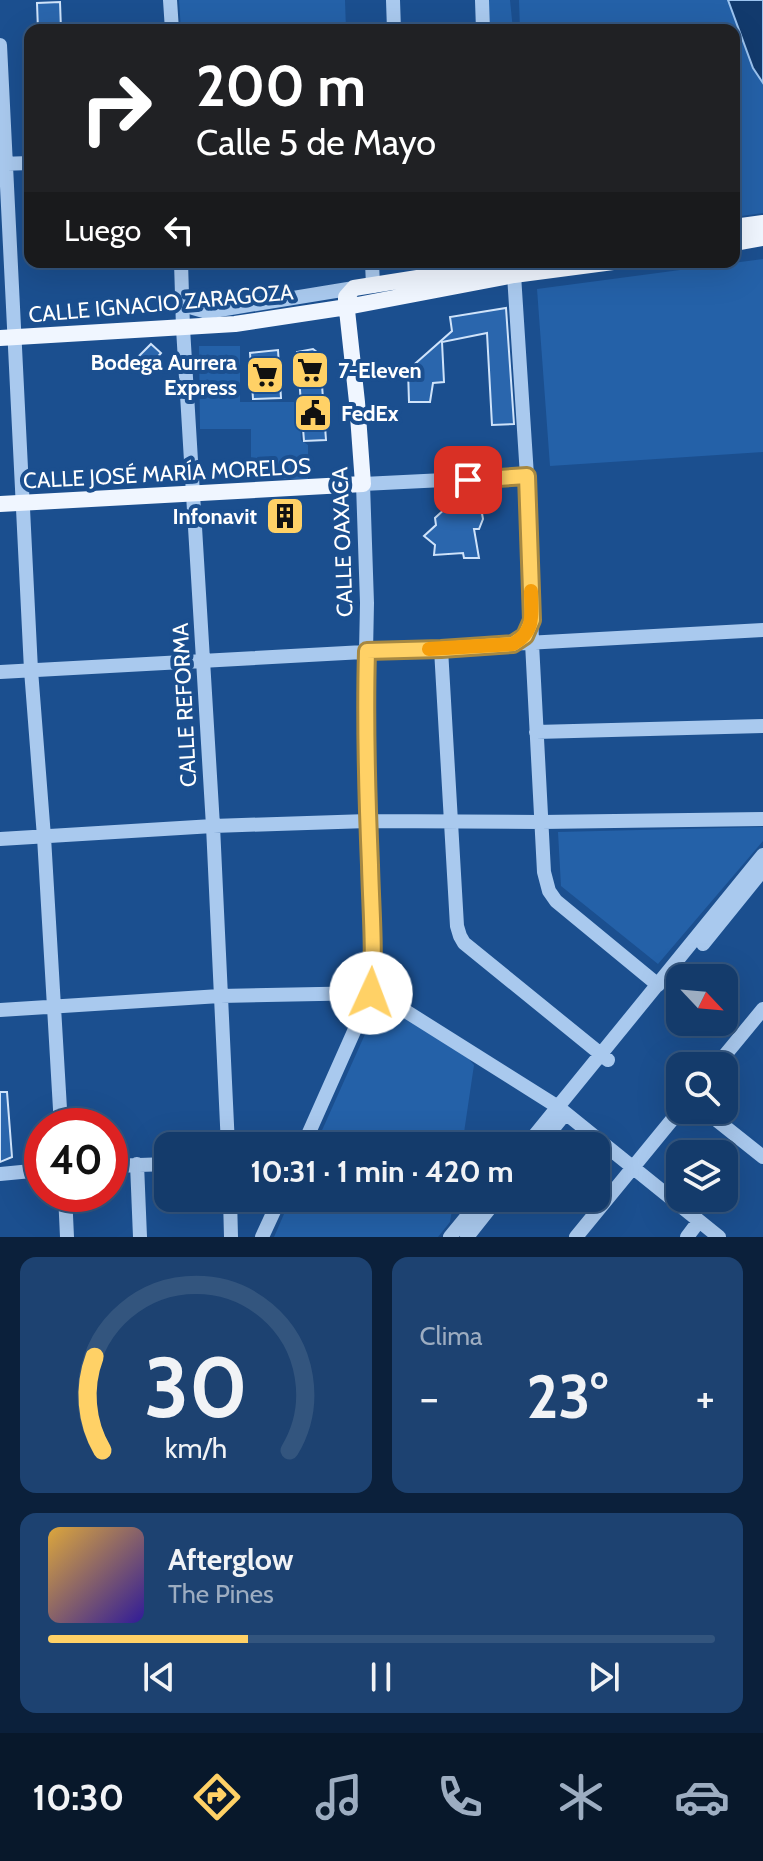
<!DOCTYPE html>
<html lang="es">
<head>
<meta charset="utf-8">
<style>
	:root { --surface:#143b6b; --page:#1d4271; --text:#f1f3f6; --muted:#9dadc1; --line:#33557e; --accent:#ffd166 }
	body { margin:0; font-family:Cabin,sans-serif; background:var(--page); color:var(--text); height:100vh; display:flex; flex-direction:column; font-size:30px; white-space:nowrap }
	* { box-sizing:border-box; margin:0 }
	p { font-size:26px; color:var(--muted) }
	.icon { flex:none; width:44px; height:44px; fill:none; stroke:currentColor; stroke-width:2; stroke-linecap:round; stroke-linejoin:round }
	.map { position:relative; height:1237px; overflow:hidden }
	.details { display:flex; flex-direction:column; gap:20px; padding:20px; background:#0b203b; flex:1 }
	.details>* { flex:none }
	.banner { position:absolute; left:24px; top:24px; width:716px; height:244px; border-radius:16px; box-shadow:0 8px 32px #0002,0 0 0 2px var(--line); background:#202124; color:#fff; overflow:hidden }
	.needle { width:52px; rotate:116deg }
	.buttons { position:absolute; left:666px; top:964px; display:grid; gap:16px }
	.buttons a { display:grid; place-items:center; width:72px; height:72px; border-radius:16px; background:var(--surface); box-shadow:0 8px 32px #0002,0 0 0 2px var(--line); font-size:40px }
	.speed { position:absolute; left:24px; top:1108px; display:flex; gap:16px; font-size:40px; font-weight:700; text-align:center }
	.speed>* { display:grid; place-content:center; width:104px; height:104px; border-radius:50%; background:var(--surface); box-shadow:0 8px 32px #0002,0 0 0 2px var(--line); line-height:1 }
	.speed .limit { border:12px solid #d22; background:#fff; color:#111 }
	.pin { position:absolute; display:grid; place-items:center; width:68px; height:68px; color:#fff; margin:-34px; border-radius:16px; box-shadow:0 4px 12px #0006 }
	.me { position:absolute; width:88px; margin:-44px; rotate:2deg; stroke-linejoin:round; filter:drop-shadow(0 0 6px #0008) }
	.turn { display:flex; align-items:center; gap:28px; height:168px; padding:0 40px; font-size:36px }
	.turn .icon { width:104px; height:104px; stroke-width:2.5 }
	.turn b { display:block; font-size:56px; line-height:68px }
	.then { display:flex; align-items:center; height:76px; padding:0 40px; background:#0003; gap:16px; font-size:30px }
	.big { font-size:60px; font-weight:700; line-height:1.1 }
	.details .card { flex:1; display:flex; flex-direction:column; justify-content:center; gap:12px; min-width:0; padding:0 28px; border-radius:16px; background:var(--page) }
	.details .dial { align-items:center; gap:0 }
	.dial svg { height:208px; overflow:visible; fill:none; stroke:var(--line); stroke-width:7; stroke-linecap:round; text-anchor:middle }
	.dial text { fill:var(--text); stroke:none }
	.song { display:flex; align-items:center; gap:24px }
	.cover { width:96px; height:96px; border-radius:12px; background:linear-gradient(135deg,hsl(40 70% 55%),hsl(250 70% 35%)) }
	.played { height:8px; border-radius:4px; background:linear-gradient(90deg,var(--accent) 30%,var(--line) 30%) }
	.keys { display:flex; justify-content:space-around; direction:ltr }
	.heat { display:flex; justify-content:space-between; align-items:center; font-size:44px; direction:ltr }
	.details .tiles { flex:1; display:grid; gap:20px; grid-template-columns:1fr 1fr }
	.card:last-child { grid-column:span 2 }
	.trip { position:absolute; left:154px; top:1132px; width:456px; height:80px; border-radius:16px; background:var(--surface); box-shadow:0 8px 32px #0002,0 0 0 2px var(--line); font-weight:700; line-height:80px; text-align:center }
	.tabs { display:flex; height:128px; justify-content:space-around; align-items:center; background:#08182b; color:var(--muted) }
	.tabs .icon { width:56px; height:56px }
	.tabs .on { color:var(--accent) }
	.tabs b { font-size:36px; color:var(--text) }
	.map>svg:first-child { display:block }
	.green { fill:#2461a8 }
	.water { fill:#123a6d; stroke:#9cc4f0; stroke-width:2 }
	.building { fill:#2a66ad; stroke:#cfe3fa; stroke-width:2 }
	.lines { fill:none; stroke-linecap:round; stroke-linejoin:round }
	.minor { stroke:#a9c9ee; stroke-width:14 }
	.major { stroke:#f0f6ff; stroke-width:16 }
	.route-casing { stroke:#a68842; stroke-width:20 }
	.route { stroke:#ffd166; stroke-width:14 }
	.slow { stroke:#f59e0b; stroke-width:14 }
	.labels { text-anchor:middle; stroke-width:8; stroke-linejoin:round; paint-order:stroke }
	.street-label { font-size:22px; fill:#fff; stroke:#1b4f8f }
	.poi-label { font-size:22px; font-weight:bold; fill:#fff; stroke:#1b4f8f; text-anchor:end }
</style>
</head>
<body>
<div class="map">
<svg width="763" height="1237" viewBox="0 0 763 1237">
	<rect width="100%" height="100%" fill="#1b4f8f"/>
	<path class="green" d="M179 0H345L346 30H181Z
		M488 0H510L513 30H489Z
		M519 0H728L753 68 763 83V213L734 217V30H520Z
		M763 259V452L550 466 537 289Z
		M199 346H240V402H300L301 440 308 445V479H251V429H200Z
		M763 827V841L658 964 561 886 558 832Z
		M379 1003H386L468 1058 474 1065 462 1146H315Z
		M291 1198H454L450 1222 438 1237H274Z"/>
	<path class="water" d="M728 0H763V83L753 68Z"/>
	<path class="building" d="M60 2 61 30H38L37 3Z
		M506 308 514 424 492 425 487 333 442 342 444 382 433 383 430 402H409L408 370 452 331 450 317Z
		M151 344 161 353 145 372 134 361Z
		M313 349 322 356V385L326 440 304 441 297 352Z
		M278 350 281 398 253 399 250 353Z
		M300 504 299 526 271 532V506Z
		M447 507 481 508 483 519 479 529H474L479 558H464L463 553 434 555 435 545 424 536 436 525 435 518Z
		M0 1092H7L12 1157 0 1162Z"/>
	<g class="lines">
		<path class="minor" d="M170 0 172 30
			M393 0 394 30
			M482 0 483 30
			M0 45 31 670 44 837 61 1126
			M0 164 30 163
			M181 262 183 328 213 826 228 1146
			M372 262 373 286
			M514 275 527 476 532 643 544 872 549 891 556 901 658 985
			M182 299 193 308 207 312 354 288
			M441 649 457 926 460 936 464 943 608 1060
			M0 672 763 630
			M536 732 763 726
			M0 839 213 826 368 821 541 822 763 819
			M703 944 763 870
			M0 1010 220 996 371 993 388 1000 558 1107 719 1237
			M716 1066 763 1009
			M704 1110 763 1157
			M303 1146 371 993 374 966 365 701 367 603 363 484 527 476
			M526 1146 763 855
			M539 1146 564 1115
			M137 1164 140 1237
			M110 1166 168 1164
			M0 1174 42 1170
			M65 1194 67 1237
			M230 1198 231 1237
			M255 1198 276 1205
			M262 1237 280 1198
			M450 1237 482 1198
			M467 1237 498 1198
			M576 1237 680 1110
			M687 1237 699 1221"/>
		<path class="major" d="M734 227 763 223
			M734 243 763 238
			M0 338 235 324 347 307 514 275 613 262
			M0 504 363 484 357 402 346 301V297L354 288 518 262"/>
	</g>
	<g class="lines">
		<defs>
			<path id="route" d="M371 993C375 950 371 908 370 865 367 794 365 722 367 651L441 649 513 644 525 636 532 620 527 476 468 480"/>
		</defs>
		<use href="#route" class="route-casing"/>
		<use href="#route" class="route"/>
		<path class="slow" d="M429 649 513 644C536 631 531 614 531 591"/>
	</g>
	<defs>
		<symbol id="supermarket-square" viewBox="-11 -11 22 22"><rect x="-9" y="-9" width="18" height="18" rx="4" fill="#ffd166" stroke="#1b4f8f"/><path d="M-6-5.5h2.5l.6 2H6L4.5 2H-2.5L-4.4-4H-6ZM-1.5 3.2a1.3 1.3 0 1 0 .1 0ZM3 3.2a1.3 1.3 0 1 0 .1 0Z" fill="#111"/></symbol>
		<symbol id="civic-square" viewBox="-11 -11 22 22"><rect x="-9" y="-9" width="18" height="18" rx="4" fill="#ffd166" stroke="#1b4f8f"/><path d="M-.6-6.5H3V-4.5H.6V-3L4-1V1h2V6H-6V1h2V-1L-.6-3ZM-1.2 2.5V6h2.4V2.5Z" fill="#111"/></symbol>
		<symbol id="building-square" viewBox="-11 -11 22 22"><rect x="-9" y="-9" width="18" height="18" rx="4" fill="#ffd166" stroke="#1b4f8f"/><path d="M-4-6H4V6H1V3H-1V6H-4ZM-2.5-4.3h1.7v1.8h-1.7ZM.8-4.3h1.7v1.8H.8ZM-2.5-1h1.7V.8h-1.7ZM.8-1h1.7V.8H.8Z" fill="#111"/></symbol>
	</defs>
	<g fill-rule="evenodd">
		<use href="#supermarket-square" x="288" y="348" width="44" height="44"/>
		<use href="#supermarket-square" x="243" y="353" width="44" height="44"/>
		<use href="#civic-square" x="291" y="391" width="44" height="44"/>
		<use href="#building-square" x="263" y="494" width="44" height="44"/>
	</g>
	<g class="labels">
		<g class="street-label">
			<text transform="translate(161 303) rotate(-5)" y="8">CALLE IGNACIO ZARAGOZA</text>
			<text transform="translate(167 473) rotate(-3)" y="8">CALLE JOSÉ MARÍA MORELOS</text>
			<text transform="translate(342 542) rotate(-92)" y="8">CALLE OAXACA</text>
			<text transform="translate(184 705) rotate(-93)" y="8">CALLE REFORMA</text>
		</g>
		<g class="poi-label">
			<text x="237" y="370">Bodega Aurrera<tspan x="237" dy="25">Express</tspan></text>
			<text x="338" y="378" text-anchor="start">7-Eleven</text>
			<text x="341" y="421" text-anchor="start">FedEx</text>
			<text x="257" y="524">Infonavit</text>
		</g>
	</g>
</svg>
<div class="buttons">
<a><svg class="needle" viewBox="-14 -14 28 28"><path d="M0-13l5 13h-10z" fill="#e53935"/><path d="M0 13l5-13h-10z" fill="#9dadc1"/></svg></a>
<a><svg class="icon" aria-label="search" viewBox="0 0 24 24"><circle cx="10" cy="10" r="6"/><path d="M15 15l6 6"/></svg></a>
<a><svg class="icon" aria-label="layers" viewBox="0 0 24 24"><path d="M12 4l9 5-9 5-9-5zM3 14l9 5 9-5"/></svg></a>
</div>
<div class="speed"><div class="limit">40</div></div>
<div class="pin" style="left:468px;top:480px;background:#d93025"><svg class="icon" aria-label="arrive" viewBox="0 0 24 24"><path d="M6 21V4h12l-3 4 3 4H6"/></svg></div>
<svg class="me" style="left:371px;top:993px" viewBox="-20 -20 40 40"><circle r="19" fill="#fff"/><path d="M0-13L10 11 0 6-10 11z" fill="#ffd166"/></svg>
<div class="trip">10:31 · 1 min · 420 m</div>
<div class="banner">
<div class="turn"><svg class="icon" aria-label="right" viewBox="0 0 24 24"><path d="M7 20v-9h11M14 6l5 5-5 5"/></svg><div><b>200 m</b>Calle 5 de Mayo</div></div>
<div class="then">Luego<svg class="icon" aria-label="left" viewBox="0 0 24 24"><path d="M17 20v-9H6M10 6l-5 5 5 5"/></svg></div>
</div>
</div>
<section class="details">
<div class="tiles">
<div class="card dial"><svg viewBox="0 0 100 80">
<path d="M14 69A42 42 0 1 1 86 69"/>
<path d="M14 69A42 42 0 0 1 11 33" stroke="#ffd166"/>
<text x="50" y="56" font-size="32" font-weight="700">30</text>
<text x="50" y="72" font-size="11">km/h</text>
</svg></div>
<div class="card"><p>Clima</p>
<div class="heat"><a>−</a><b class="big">23°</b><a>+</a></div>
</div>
<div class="card">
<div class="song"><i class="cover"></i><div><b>Afterglow</b><p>The Pines</p></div></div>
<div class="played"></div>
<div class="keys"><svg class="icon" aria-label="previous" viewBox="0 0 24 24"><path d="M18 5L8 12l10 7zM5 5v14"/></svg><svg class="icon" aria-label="pause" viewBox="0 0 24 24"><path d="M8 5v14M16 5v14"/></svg><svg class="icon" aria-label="next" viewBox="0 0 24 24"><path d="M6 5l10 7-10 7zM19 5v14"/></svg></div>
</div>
</div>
</section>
<nav class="tabs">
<b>10:30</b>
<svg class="icon on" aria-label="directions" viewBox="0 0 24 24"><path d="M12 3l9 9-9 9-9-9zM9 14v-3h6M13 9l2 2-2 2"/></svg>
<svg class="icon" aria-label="music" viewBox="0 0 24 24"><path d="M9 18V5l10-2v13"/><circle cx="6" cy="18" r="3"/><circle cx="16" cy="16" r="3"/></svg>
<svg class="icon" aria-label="phone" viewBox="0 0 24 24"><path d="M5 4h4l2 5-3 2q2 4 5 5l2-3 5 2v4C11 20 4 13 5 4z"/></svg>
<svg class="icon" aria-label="climate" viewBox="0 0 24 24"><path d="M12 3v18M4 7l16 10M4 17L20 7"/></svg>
<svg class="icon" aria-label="car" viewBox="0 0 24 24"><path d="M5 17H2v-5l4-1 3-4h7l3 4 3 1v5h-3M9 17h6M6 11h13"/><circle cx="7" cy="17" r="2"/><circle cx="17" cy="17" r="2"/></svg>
</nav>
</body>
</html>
